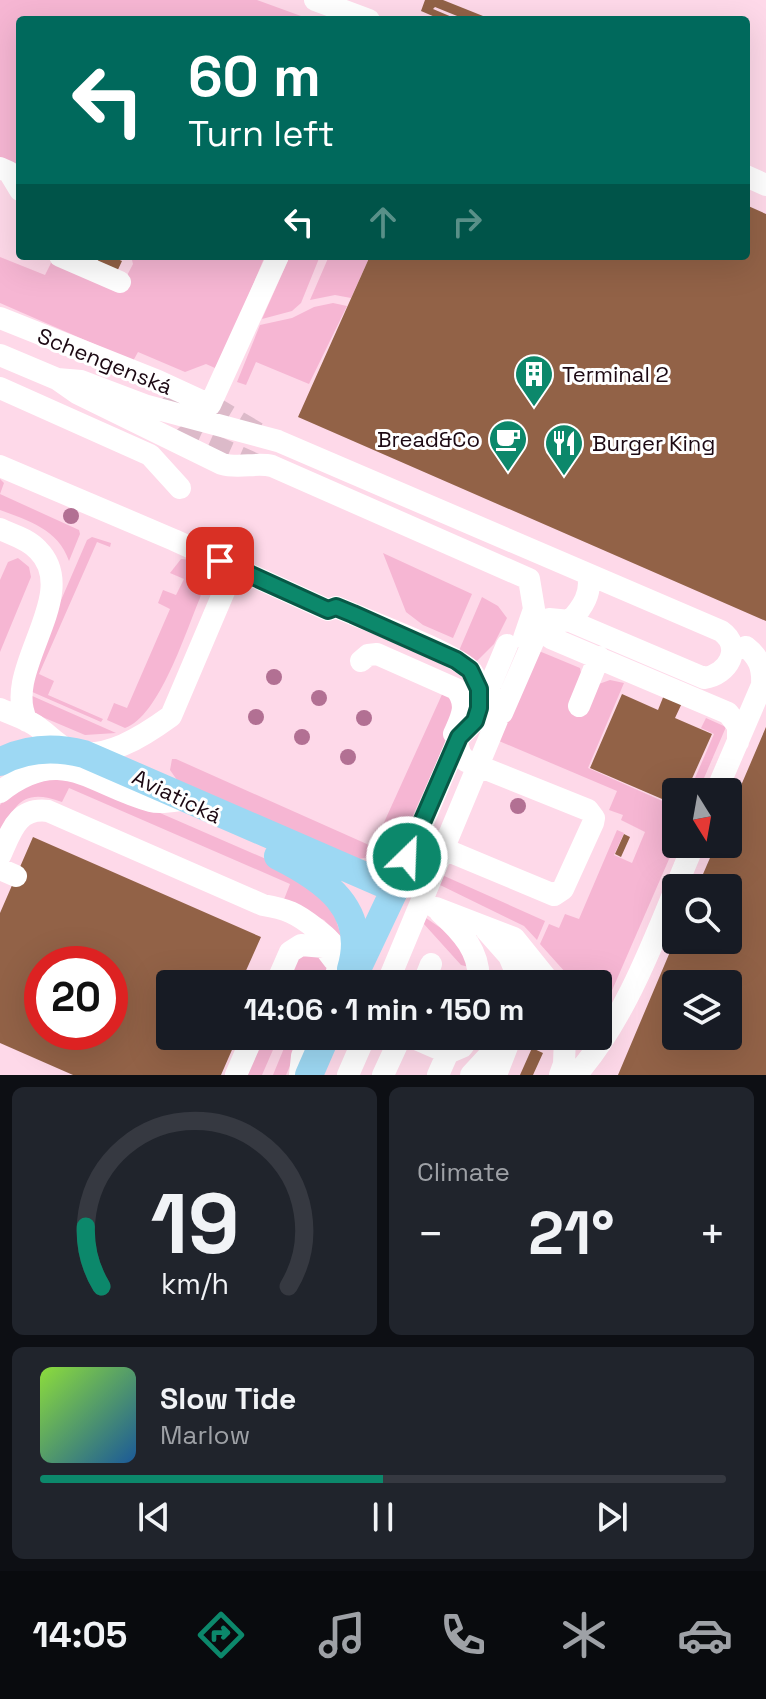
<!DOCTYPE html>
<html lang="en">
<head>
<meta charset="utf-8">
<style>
	:root { --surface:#171b24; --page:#20242c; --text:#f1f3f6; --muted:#9ea1a6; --line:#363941; --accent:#0c886b }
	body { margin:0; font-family:"Space Grotesk",sans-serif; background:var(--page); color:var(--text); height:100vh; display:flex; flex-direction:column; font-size:30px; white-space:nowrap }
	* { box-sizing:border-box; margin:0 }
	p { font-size:26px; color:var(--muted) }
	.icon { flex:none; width:44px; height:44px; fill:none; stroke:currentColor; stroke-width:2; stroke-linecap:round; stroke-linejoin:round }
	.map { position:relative; height:1075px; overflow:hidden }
	.sheet { display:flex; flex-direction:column; gap:12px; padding:12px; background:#0d0f14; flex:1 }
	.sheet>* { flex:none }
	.guide { position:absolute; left:16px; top:16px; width:734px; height:244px; border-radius:8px; box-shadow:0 8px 32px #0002; background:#00695c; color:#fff; overflow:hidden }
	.needle { width:52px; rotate:169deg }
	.controls { position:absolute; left:662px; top:778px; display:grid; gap:16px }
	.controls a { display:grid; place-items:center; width:80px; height:80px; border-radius:8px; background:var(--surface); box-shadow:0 8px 32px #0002; font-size:40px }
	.speed { position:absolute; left:24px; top:946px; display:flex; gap:16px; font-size:40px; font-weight:700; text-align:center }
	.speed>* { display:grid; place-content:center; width:104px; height:104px; border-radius:50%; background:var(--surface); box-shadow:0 8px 32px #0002; line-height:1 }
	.speed .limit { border:12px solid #d22; background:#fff; color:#111 }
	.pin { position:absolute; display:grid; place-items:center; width:68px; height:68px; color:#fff; margin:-34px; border-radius:16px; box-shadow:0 4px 12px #0006 }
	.me { position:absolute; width:88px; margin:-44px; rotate:24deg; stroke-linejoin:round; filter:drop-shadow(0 0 6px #0008) }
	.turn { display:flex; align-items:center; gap:28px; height:168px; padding:0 40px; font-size:36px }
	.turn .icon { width:104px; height:104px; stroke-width:2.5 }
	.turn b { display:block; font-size:56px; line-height:68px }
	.lanes { display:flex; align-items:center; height:76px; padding:0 40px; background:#0003; justify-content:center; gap:40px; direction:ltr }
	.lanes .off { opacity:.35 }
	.big { font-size:60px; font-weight:600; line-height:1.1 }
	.sheet .tile { flex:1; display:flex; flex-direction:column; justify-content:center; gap:12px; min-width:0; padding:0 28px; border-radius:12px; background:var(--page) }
	.sheet .dial { align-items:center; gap:0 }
	.dial svg { height:208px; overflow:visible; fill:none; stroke:var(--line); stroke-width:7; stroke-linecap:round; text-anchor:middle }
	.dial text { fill:var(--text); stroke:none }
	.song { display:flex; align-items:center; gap:24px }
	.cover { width:96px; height:96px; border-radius:12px; background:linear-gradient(135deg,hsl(90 70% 55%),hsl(210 70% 35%)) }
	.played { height:8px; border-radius:4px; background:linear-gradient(90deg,var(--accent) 50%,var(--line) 50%) }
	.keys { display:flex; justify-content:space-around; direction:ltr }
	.heat { display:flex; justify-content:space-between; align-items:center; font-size:44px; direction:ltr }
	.sheet .tiles { flex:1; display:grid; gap:12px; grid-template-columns:1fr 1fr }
	.tile:last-child { grid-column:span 2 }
	.trip { position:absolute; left:156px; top:970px; width:456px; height:80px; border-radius:8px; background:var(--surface); box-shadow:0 8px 32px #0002; font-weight:600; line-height:80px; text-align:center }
	.dock { display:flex; height:128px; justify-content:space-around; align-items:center; background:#090b0e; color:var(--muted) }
	.dock .icon { width:56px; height:56px }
	.dock .active { color:var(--accent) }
	.dock b { font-size:36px; color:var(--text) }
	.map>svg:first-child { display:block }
	.green { fill:#f6b6d3 }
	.building { fill:#926247; fill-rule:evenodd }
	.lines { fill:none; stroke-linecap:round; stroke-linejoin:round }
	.minor-tunnel { stroke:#dcbac9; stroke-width:22; stroke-dasharray:22 11; stroke-linecap:butt }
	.minor { stroke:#fff; stroke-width:22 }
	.major { stroke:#9dd8f3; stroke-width:28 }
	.tree { fill:#b27093 }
	.route-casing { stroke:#085846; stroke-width:20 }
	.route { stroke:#0c886b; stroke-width:14 }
	.labels { text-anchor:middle; stroke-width:6; stroke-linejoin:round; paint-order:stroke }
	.street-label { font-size:22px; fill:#1c0913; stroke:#fff }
	.poi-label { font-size:22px; fill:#1c0913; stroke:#fff; text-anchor:start }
</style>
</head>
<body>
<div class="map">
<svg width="766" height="1075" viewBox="0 0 766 1075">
	<rect width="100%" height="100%" fill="#fed9e9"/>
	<path class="green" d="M0 0H257L301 16 304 20H20V167L0 158Z
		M131 256H265L224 354 215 368 206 364 185 372 138 352 133 361 0 303V257L45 275 51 263 119 291 133 264Z
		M290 256H320L301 303 292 311 262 319Z
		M329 256H370L351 298 335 295 310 300Z
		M333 303 347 306 309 384 256 362 246 385 237 382 260 325 292 318 314 307Z
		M0 479 4 483 0 494 79 530 80 534 69 561C58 529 29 521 0 510Z
		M92 537 111 543 110 547 97 542 39 674 54 681 48 695 103 719 101 722 30 691 27 679 87 540Z
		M383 553 472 594 453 638 423 625 406 612Z
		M18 558 29 567 31 577 0 652V580L8 562Z
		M181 559 192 560 199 565 204 584 200 598C186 631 159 717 125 728L107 720 114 703 127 708 170 609 158 603 163 590 176 595 184 579 170 573Z
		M482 597 498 606 507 618 494 644 477 661 458 653Z
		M539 651 580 668 582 678 596 685 610 680 624 683 588 768 676 807V843L610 995 598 991V984L574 982 540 944 549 924 559 928 565 914 579 919 617 830 624 833 614 855 632 863 645 832 621 820 623 815 609 810 617 791 499 741Z
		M444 690 451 694 457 716 402 840 395 842 384 836 382 827Z
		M21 691 116 733 85 735 33 713Z
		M706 718 726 727 698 792H689L714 734 701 728Z
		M172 759H176L387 853 359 859 177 780 170 770Z
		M54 777 98 786 296 872 328 894 342 939 324 920 283 902 290 884 69 788 62 802C24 788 15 803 0 835V805L11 792Z
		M442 875 545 921 537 940 524 926 438 884Z
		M426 918 458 940 473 968 461 965 423 923Z
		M319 952 331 975 327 984H282L294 958Z
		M260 1036H279L262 1075H243Z
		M289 1036H303L286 1075H273Z"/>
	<path class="building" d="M425 0H443L493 20H467L435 7 433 9 459 20H442L421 11Z
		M746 205 766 214V621L298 417 370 256H746Z
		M100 256H111L122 261 115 276 95 267Z
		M622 694 658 710 664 695 682 703 675 718 712 734 686 792H676V805L590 768Z
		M766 727V1075H618L675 940H728V888H697L716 844H728V816ZM676 984H728V1036H676Z
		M624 834 630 837 621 857 615 854Z
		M33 837 261 937 240 984H170V1036H238L221 1075H73L0 1043V913ZM42 964H110V1032H42Z
		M532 1048 543 1053 533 1075H520Z"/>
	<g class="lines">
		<path class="minor-tunnel" d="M162 399 196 438 257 465
			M210 405 257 433"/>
		<path class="minor" d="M315 0 369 20
			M0 168 9 172 20 190
			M746 176 766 185
			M60 256 120 282
			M0 318 158 381 210 405 278 256
			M0 355 57 379 77 393 222 464C239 469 256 462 272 466L529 579
			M57 379 81 381 147 406 278 441 721 631C744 647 728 675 704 678L570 621 549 619 539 628 502 713
			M0 388 150 455 180 488
			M0 466 174 540 328 610 336 607 353 614C377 624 459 655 472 672 480 683 481 696 479 708
			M0 529C13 535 28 539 38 550 83 595 0 671 27 721
			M570 621C583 607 592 593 588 575
			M524 638 534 609 529 579
			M551 638 728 713 738 726V742
			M361 661 368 655 377 654 456 689C469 705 461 718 454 734
			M579 706 599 657
			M0 709C13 715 28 719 39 728 49 735 57 745 69 750 103 763 145 735 171 716L234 568
			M0 792C62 743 91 785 151 801 162 804 177 800 188 799
			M716 792 762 685C763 668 759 657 746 647
			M415 837 554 895 563 889 593 823 594 818 588 810 466 761 460 754 457 742
			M0 856C11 832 17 807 48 811L263 905C287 909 296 913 315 928 333 942 344 950 336 975
			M0 869 16 876
			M395 889 459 737 475 721 507 645
			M436 908 514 938 551 984
			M440 912C461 931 482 953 478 984
			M486 930 509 956 521 984
			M276 984 290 952 301 945 324 947 334 960
			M387 984 505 701
			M423 984 431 964
			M409 1036 448 1053 462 1047 470 1036
			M236 1075 253 1036
			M300 1075 302 1056 310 1036
			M348 1075 365 1036
			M383 1075 401 1036
			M438 1075 453 1041
			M471 1075 507 1036
			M496 1075 510 1039
			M560 1075 564 1064 565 1036
			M576 1075C631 1013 661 920 694 844"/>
		<path class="major" d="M0 762C26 748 56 747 84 754L395 889 350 984
			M278 856C324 879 369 909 351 969
			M309 1075 326 1036"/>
	</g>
	<g class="tree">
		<circle cx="71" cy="516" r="8"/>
		<circle cx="274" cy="677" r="8"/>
		<circle cx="319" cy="698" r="8"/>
		<circle cx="256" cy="717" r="8"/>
		<circle cx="364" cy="718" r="8"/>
		<circle cx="302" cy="737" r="8"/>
		<circle cx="348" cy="757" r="8"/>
		<circle cx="518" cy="806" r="8"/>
	</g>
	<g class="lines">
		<defs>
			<path id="route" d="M220 561 328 610 336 607 353 614 456 660 470 670 479 689V708L475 721 459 737 407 857"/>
		</defs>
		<use href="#route" class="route-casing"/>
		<use href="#route" class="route"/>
	</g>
	<defs>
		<symbol id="building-pin" viewBox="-11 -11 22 30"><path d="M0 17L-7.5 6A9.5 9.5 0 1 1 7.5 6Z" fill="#0c886b" stroke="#fff"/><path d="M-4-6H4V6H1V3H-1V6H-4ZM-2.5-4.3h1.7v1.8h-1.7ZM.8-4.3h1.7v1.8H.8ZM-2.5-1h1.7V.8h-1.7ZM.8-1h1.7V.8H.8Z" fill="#fff"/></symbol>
		<symbol id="cafe-pin" viewBox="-11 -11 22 30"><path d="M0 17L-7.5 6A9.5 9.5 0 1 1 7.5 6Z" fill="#0c886b" stroke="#fff"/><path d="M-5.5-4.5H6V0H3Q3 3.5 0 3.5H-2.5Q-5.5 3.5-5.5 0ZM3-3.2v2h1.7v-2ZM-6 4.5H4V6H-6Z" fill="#fff"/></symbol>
		<symbol id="restaurant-pin" viewBox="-11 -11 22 30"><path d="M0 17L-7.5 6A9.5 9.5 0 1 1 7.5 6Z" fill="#0c886b" stroke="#fff"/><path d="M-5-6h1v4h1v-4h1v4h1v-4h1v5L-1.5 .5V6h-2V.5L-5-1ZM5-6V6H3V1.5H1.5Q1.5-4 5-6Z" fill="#fff"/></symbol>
	</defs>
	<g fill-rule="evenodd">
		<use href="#building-pin" x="512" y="352" width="44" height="60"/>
		<use href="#cafe-pin" x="486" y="417" width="44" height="60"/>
		<use href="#restaurant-pin" x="542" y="421" width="44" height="60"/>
	</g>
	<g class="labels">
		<g class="street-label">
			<text transform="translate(105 361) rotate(22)" y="8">Schengenská</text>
			<text transform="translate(177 796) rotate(26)" y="8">Aviatická</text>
		</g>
		<g class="poi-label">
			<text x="562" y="382">Terminal 2</text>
			<text x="480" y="447" text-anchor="end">Bread&amp;Co</text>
			<text x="592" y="451">Burger King</text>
		</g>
	</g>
</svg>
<div class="controls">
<a><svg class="needle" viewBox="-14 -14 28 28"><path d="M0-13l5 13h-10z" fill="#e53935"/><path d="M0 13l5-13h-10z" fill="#9ea1a6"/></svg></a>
<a><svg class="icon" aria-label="search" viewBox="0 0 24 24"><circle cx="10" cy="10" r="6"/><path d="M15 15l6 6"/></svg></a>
<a><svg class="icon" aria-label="layers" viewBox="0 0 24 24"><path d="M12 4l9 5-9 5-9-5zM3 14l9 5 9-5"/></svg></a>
</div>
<div class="speed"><div class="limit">20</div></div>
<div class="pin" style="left:220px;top:561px;background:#d93025"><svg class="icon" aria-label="arrive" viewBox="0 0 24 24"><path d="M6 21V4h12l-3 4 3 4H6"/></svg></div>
<svg class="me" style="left:407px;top:857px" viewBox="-20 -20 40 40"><circle r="17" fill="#0c886b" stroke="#fff" stroke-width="3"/><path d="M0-11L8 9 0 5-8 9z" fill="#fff"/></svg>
<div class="trip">14:06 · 1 min · 150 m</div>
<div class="guide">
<div class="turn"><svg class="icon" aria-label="left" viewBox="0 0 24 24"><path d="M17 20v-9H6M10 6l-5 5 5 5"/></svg><div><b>60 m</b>Turn left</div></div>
<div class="lanes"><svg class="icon" aria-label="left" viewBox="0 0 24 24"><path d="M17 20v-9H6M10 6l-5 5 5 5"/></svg><svg class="icon off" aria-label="ahead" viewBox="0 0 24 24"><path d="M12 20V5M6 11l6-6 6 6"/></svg><svg class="icon off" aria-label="right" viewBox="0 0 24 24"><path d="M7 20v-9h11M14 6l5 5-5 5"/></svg></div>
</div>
</div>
<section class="sheet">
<div class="tiles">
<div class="tile dial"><svg viewBox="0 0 100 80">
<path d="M14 69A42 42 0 1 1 86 69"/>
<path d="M14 69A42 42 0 0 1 8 46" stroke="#0c886b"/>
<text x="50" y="56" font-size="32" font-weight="700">19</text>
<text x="50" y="72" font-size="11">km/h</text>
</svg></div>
<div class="tile"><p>Climate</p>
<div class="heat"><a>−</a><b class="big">21°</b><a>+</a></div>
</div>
<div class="tile">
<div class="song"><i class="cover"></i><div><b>Slow Tide</b><p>Marlow</p></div></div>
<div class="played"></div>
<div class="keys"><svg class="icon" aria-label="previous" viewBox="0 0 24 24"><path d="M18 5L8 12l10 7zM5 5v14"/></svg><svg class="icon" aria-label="pause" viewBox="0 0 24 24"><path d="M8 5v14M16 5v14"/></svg><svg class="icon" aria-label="next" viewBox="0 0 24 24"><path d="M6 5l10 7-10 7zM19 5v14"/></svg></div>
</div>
</div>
</section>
<nav class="dock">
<b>14:05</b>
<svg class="icon active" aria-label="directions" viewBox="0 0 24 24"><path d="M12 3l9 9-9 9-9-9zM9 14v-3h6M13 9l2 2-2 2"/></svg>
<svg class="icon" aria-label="music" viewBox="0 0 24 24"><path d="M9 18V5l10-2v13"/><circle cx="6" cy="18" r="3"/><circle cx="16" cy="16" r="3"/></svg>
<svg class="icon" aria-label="phone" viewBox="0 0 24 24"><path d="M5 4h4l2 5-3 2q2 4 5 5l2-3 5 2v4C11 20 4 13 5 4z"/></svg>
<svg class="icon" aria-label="climate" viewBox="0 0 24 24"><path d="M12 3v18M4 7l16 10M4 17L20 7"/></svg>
<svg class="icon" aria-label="car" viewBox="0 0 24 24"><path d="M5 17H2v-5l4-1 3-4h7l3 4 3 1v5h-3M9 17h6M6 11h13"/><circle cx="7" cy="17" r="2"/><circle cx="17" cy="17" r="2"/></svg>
</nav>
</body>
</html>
